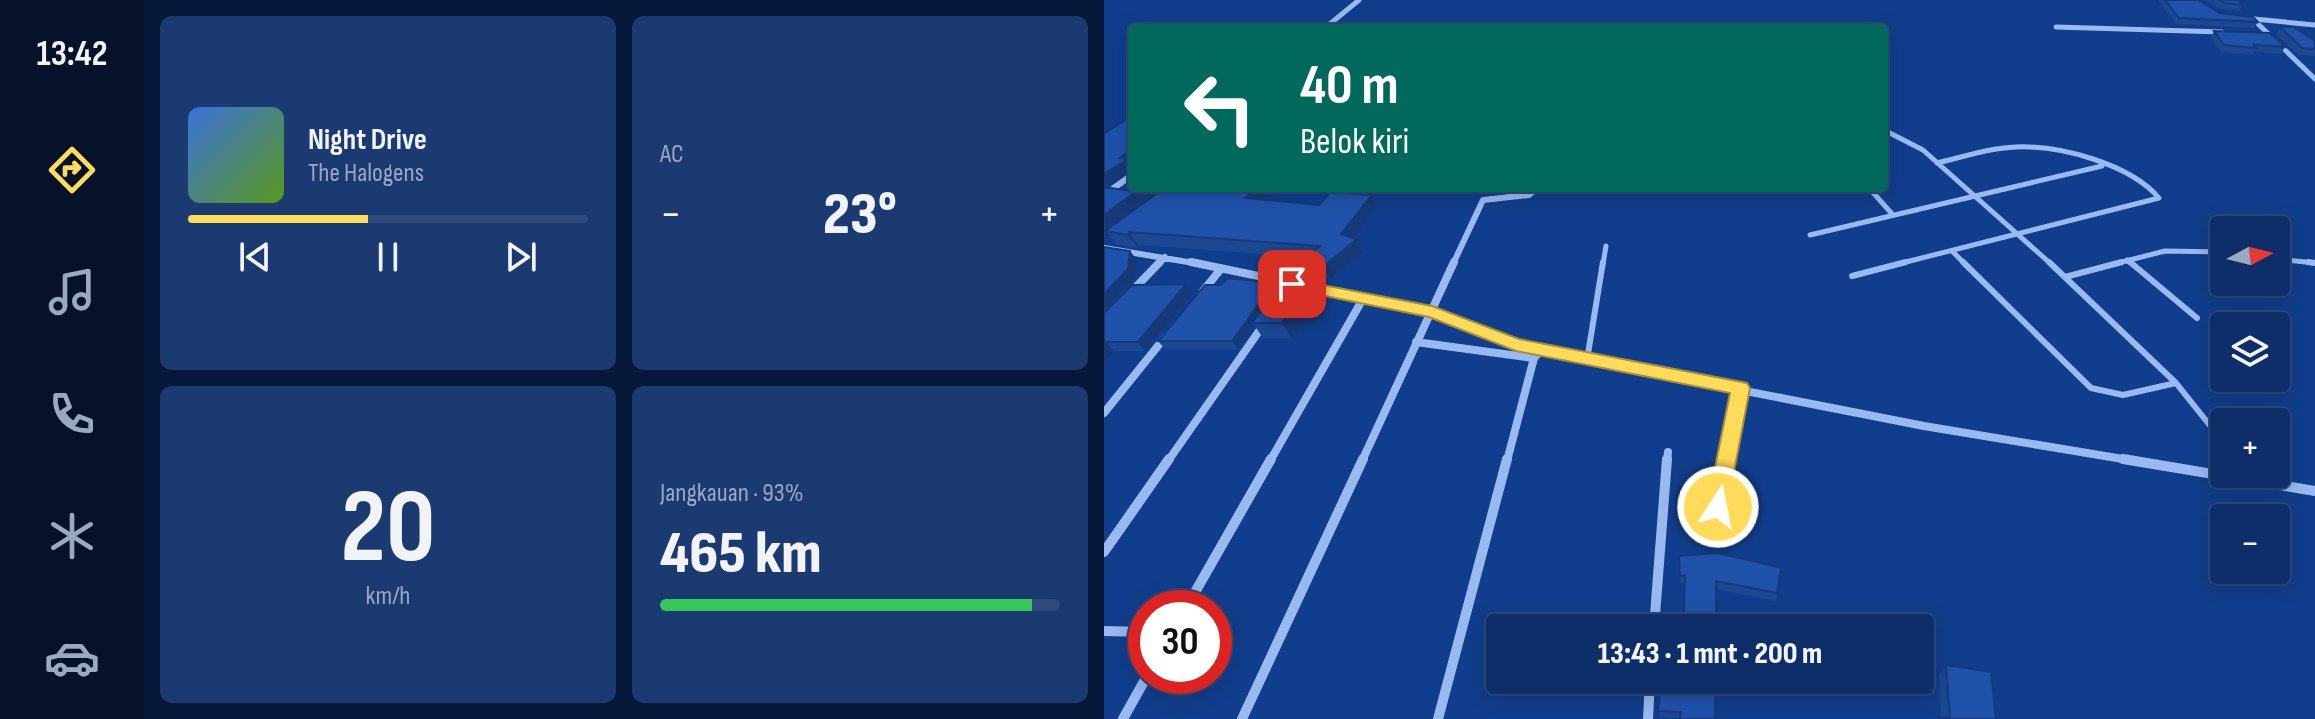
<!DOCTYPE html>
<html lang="id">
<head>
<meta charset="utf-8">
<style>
	:root { --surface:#0d2e69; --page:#1b3a71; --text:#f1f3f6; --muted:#9aa8c0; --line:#2d4a7d; --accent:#ffdb59 }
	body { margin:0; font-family:"Sofia Sans Condensed",sans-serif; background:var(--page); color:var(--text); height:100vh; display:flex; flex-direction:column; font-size:30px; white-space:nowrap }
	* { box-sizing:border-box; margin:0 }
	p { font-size:26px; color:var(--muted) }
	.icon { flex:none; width:44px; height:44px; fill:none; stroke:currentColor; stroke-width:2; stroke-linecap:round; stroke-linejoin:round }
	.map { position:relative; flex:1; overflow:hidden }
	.side { display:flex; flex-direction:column; gap:16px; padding:16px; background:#07193a; width:960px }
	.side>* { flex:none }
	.guide { position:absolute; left:24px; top:24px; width:760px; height:168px; border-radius:8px; box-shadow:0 4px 20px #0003,0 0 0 2px var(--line); background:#00695c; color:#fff; overflow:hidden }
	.needle { width:52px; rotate:83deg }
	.controls { position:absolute; left:1106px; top:216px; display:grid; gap:16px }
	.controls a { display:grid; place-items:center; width:80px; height:80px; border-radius:8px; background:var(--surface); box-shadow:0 4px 20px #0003,0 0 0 2px var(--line); font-size:40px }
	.speed { position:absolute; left:24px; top:590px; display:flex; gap:16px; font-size:40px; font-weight:700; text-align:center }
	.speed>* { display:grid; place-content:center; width:104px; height:104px; border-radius:50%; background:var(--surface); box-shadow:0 4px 20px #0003,0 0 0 2px var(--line); line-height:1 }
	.speed .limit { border:12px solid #d22; background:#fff; color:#111 }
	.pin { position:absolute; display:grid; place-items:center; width:68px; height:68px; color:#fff; margin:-34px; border-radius:16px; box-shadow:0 4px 12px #0006 }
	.me { position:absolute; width:88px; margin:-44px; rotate:11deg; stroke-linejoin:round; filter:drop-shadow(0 0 6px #0008) }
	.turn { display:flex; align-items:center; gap:28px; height:168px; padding:0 40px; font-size:36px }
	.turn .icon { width:104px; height:104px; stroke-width:2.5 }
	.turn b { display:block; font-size:56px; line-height:68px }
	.big { font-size:60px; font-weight:800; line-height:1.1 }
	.side .widget { flex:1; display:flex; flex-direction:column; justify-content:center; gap:12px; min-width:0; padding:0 28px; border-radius:12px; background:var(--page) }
	.side .dial { align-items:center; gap:0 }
	.dial b { font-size:104px; line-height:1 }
	.song { display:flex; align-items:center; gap:24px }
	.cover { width:96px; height:96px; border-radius:12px; background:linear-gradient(135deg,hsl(220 70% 55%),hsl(90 70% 35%)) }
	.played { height:8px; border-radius:4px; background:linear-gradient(90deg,var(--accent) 45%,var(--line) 45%) }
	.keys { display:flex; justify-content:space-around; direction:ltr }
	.heat { display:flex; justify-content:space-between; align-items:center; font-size:44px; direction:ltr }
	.charge { height:12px; border-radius:6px; background:linear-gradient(90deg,#34c759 93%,var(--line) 0) }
	.side .tiles { flex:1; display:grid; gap:16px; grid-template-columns:repeat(2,1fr) }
	.trip { position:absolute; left:382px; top:614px; width:448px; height:80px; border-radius:8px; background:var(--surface); box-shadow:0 4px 20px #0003,0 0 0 2px var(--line); font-weight:800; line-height:80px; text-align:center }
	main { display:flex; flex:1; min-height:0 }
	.tab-bar { display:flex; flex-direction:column; width:144px; justify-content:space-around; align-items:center; background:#05122a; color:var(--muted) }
	.tab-bar .icon { width:56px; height:56px }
	.tab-bar .selected { color:var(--accent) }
	.tab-bar b { font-size:36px; color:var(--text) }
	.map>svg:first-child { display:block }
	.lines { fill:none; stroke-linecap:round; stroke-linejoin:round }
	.lane-far1 { stroke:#98baf1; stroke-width:5 }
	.lane { stroke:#98baf1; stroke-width:6 }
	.street-far3 { stroke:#98baf1; stroke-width:5 }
	.street-far2 { stroke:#98baf1; stroke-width:6 }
	.street-far1 { stroke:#98baf1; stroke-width:8 }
	.street { stroke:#98baf1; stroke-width:10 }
	.wall { fill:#1b4793 }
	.shaded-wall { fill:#163a78 }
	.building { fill:#1f53ab; stroke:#163a78; stroke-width:2 }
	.route { fill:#ffdb59; stroke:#a68e3a; stroke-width:2 }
</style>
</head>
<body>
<main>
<nav class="tab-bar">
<b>13:42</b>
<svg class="icon selected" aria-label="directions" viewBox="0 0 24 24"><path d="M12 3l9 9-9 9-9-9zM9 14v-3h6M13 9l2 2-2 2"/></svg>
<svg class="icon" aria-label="music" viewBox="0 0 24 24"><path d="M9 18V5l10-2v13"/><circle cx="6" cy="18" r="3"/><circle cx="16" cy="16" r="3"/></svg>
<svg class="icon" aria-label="phone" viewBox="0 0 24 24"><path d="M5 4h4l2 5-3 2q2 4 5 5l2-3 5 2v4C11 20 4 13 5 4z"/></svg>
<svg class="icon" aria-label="climate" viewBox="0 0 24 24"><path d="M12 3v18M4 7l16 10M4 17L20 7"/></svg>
<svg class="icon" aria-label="car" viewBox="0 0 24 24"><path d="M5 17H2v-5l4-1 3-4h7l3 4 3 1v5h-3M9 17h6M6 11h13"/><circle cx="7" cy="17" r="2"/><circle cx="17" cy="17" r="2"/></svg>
</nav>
<section class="side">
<div class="tiles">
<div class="widget">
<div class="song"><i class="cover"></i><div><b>Night Drive</b><p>The Halogens</p></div></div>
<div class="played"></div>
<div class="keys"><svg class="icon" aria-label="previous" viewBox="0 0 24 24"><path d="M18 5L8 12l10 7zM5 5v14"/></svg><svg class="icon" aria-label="pause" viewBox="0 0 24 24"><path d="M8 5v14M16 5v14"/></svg><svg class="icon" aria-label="next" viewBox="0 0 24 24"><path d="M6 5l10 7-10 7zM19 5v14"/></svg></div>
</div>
<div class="widget"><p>AC</p>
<div class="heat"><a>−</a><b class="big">23°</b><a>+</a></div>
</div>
<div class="widget dial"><b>20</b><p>km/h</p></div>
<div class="widget"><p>Jangkauan · 93%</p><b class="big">465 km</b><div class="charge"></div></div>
</div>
</section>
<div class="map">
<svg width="1211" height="719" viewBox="0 0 1211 719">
	<rect width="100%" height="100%" fill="#113e8c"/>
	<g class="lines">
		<path class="lane-far1" d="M780 130 819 150 947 264
			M765 188 789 215
			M706 235 998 166
			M848 251 861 264
			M1172 259 1211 263
			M1023 260 1028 264
			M499 264 502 246
			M794 264 1055 198C1026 164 956 145 912 147 885 148 859 157 833 163
			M1010 264 1061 251 1120 252"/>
		<path class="lane" d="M859 262 987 388 1019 395 1072 383
			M945 262 1072 383 1120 443
			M1026 262 1093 318
			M1204 262 1211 263
			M748 276 802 262
			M961 277 1018 262
			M483 360 499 262"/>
		<path class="street-far3" d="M1140 18 1211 25
			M1149 19 1211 79
			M952 27 1118 32
			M221 28 255 0"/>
		<path class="street-far2" d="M0 195 28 175
			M0 248 96 264
			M54 264 61 257
			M349 264 379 200 425 195 433 188"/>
		<path class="street-far1" d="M87 262 328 312 412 345 483 360 820 426 1031 461
			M99 291 116 270
			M26 293 56 262
			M173 306 188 284
			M312 342 430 358
			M0 413 62 336
			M64 461 160 324
			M166 461 260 297
			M258 461 350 262
			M403 461 430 358 437 350
			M563 461 564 452
			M623 461 637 388"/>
		<path class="street" d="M1019 459 1211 491
			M614 507 623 459
			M0 552 65 459
			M82 608 167 459
			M550 628 563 459
			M0 631 42 632
			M19 719 43 676
			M138 719 259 459
			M334 719 403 459
			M544 719 546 680"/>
	</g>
	<path class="wall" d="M1054 0H1094L1116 13 1154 22 1150 28 1072 24Z
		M1101 0H1134L1138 5 1135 11 1117 9Z
		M1176 27 1211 49V56L1194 55 1172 34Z
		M1110 31 1181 47 1177 54 1150 52 1149 55 1117 52 1107 38Z
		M28 116V170L2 187 27 191 33 188H174L161 200 215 205 268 195 273 207 250 238 259 252 226 279 205 273 198 260 201 257 34 245V248L12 244 4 234 0 237V134Z
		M170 283 175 291 170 298H195L204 313 188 338H159L150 325 134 349H61L54 341 117 285Z
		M82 284 88 293 41 351H10L0 362V313Z
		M575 556 677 568 672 601 581 583 577 584Z
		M842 665 892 719H834L837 717 835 675Z
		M611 680 576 718 556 717 554 711 572 686Z"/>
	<path class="shaded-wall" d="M28 149V170L0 188V174L16 158Z
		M37 188H64L1 231 4 234 1 237 0 215Z
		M153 188H174L148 211 141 198Z
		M268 195 273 207 243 247 237 234Z
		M25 232 34 245V248L24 235Z
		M253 239 259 252 226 279 219 267Z
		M26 251 33 260 31 277 0 310V294Z
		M170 283 175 291 152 323H148L150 325 134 349 128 341Z
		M82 284 88 293 41 351 34 342Z
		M195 298 204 313 188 338 178 323Z
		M2 342 10 351 0 362V345Z"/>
	<path class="building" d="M1061 0H1094L1116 13 1149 17 1154 22 1075 18Z
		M1115 0H1134L1138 5 1120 3Z
		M1176 27H1190L1211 41V49L1198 48Z
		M1110 31 1166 33 1181 47 1150 45 1152 48 1120 45Z
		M28 116V149L16 158 24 159 0 174V134Z
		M0 187 27 191 33 188H37L0 215Z
		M61 188H153L141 198 215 205 226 192 268 195 237 234 253 239 219 267 198 260 216 246 25 232 24 235 1 231Z
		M0 247 26 251 24 269 0 294Z
		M124 278 170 283 128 341H54L101 285H117Z
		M82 284 34 342H2L0 345V313L28 285Z
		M167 298H195L178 323H148Z
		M615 553 677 568 673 593 612 581V628H573V615H580L581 575 576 576 575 556Z
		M842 665 887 672 892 719H836L835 717 846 718Z
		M572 680H611V719H576L577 712 554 711 557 685 572 686Z"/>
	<path class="route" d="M188 279 328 306 415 339 643 383 646 388 622 514 614 517 606 514 603 507 626 393 412 351 325 317 182 288 180 284Z"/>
</svg>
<div class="controls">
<a><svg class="needle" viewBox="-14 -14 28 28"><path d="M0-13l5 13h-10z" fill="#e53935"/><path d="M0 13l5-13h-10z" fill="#9aa8c0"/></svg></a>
<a><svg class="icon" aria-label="layers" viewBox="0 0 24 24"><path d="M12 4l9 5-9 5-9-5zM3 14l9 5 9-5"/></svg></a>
<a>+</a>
<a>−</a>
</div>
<div class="speed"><div class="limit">30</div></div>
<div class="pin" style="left:188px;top:284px;background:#d93025"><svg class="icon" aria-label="arrive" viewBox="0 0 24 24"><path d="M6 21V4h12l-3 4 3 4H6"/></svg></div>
<svg class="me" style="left:614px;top:507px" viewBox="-20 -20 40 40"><circle r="17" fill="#ffdb59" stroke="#fff" stroke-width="3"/><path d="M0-11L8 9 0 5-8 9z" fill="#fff"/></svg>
<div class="trip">13:43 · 1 mnt · 200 m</div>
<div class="guide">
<div class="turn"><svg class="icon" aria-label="left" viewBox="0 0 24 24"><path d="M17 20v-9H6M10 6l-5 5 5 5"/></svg><div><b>40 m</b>Belok kiri</div></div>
</div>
</div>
</main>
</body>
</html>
